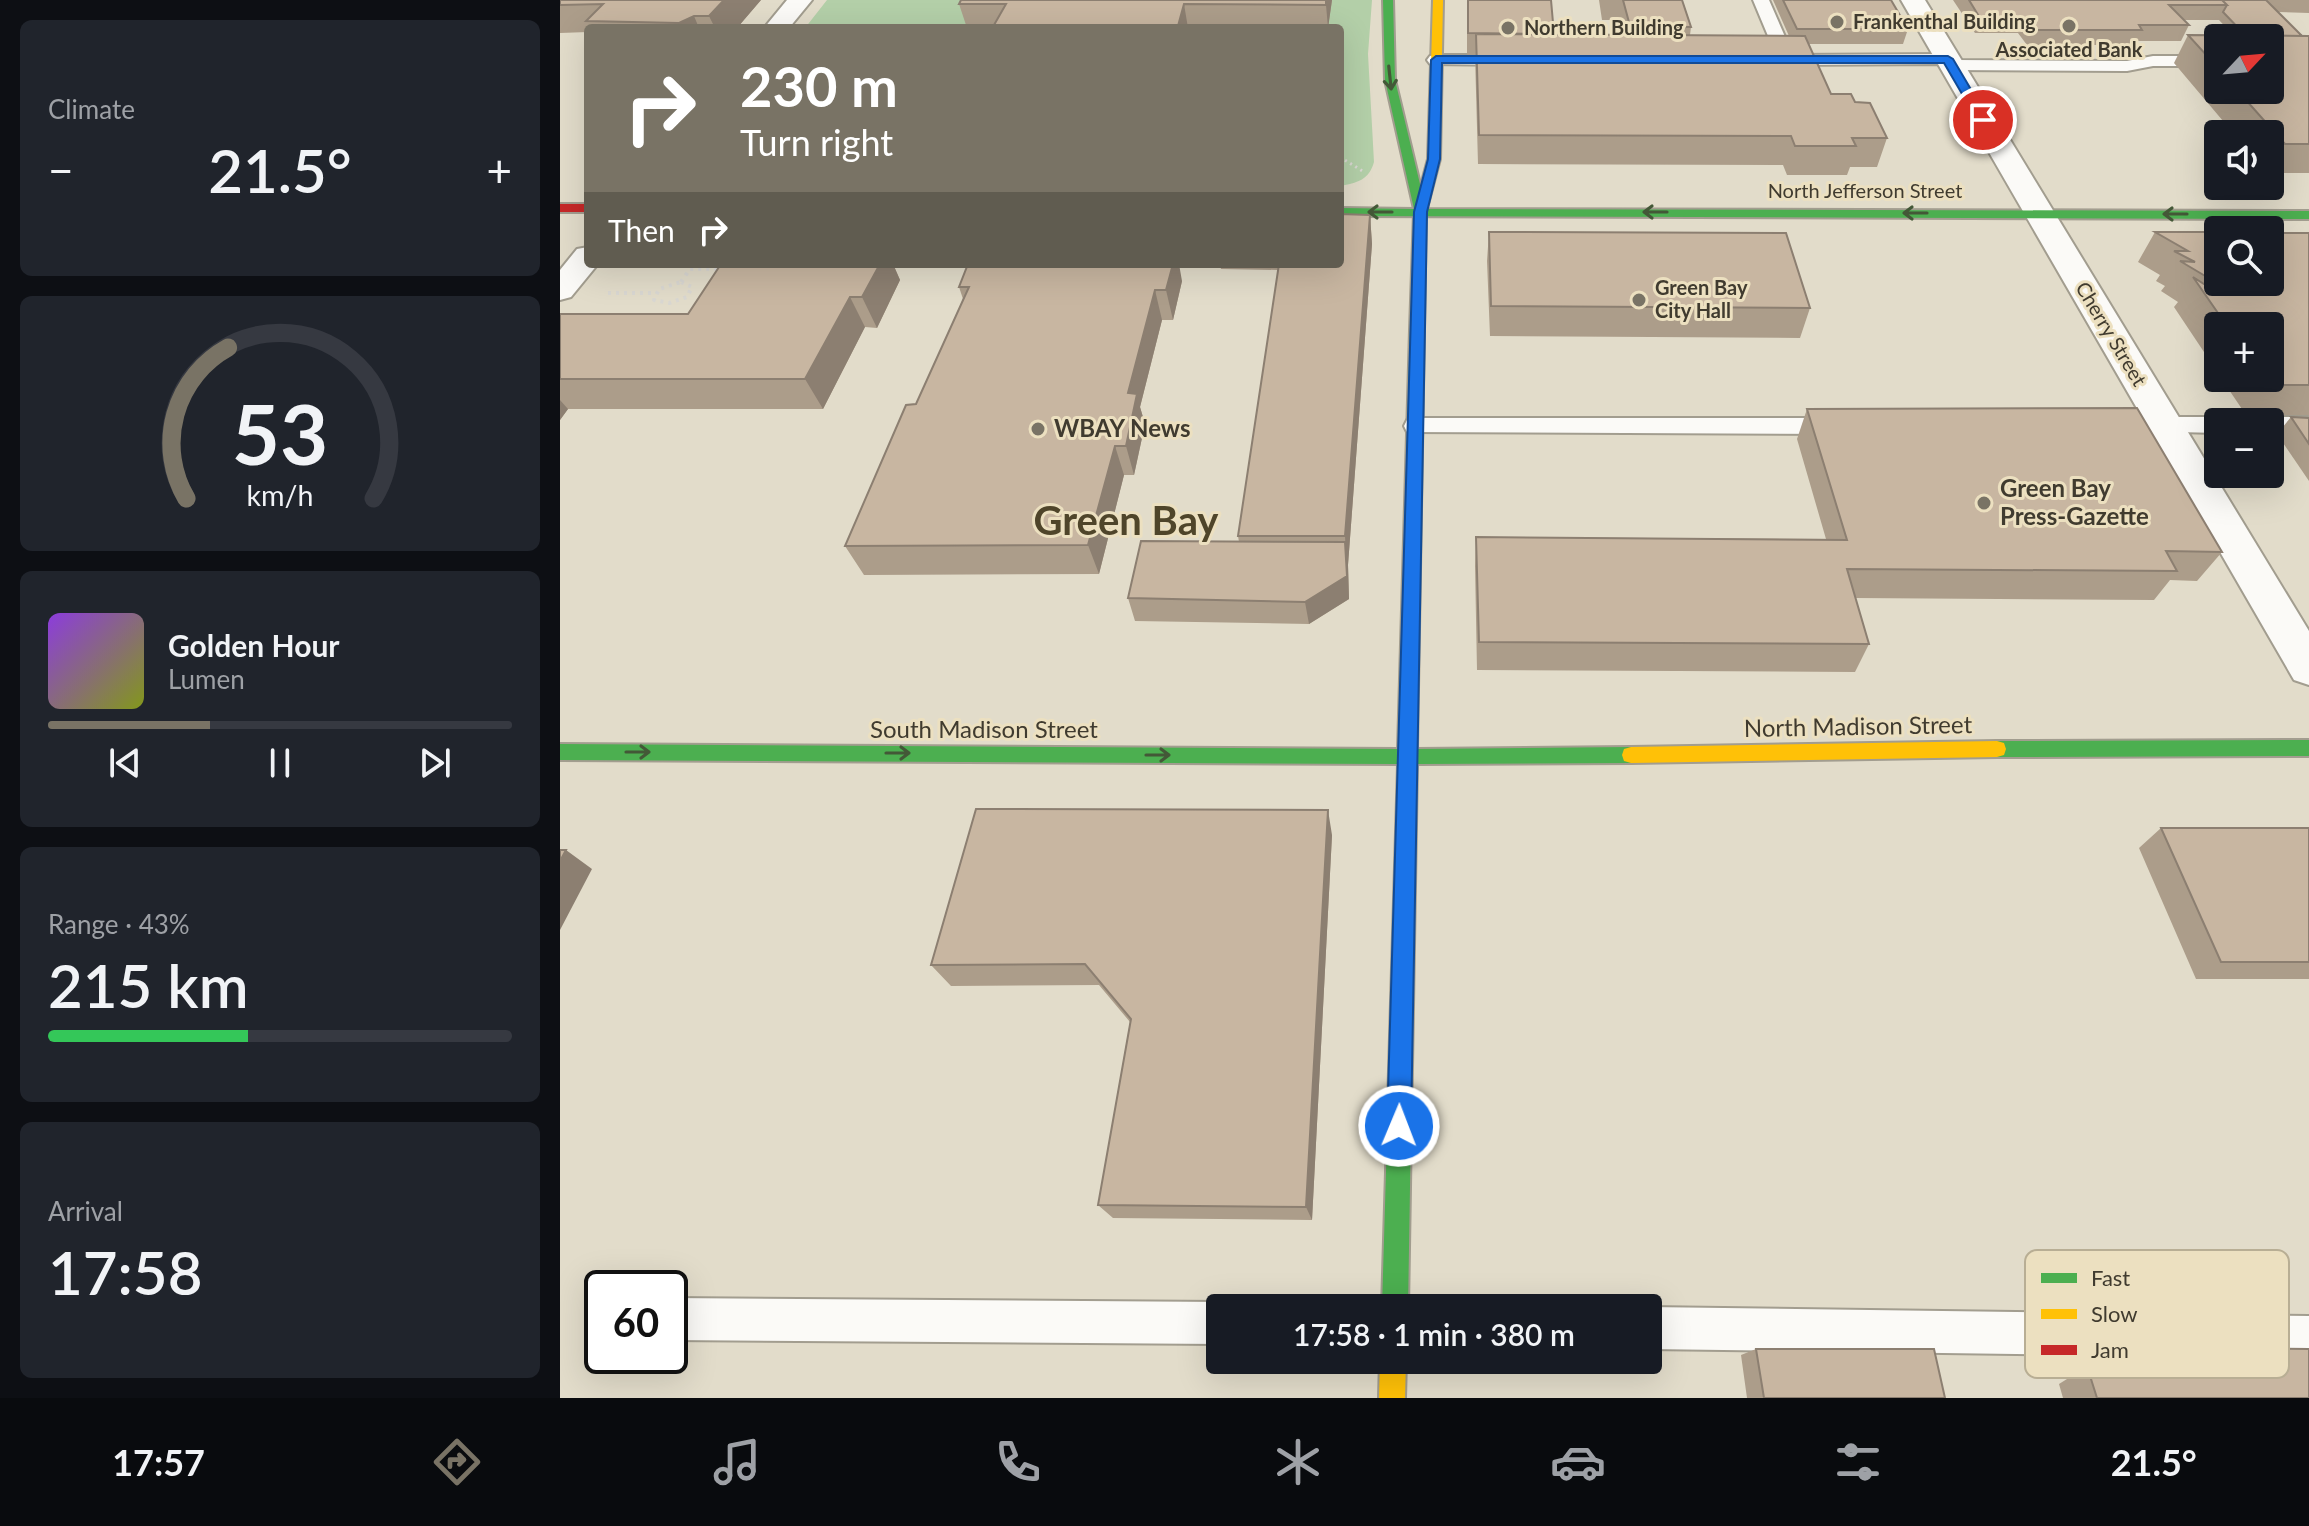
<!DOCTYPE html>
<html lang="en">
<head>
<meta charset="utf-8">
<style>
	:root { --surface:#171b24; --page:#20242c; --text:#f1f3f6; --muted:#9ea1a6; --line:#363941; --accent:#797365 }
	body { margin:0; font-family:Lato,sans-serif; background:var(--page); color:var(--text); height:100vh; display:flex; flex-direction:column; font-size:30px; white-space:nowrap }
	* { box-sizing:border-box; margin:0 }
	p { font-size:26px; color:var(--muted) }
	.icon { flex:none; width:44px; height:44px; fill:none; stroke:currentColor; stroke-width:2; stroke-linecap:round; stroke-linejoin:round }
	.map { position:relative; flex:1; overflow:hidden }
	.panel { display:flex; flex-direction:column; gap:20px; padding:20px; background:#0d0f14; width:560px }
	.panel>* { flex:none }
	.hud { position:absolute; left:24px; top:24px; width:760px; height:244px; border-radius:8px; box-shadow:0 8px 32px #0002; background:#797365; color:#fff; overflow:hidden }
	.needle { width:52px; rotate:64deg }
	.tools { position:absolute; left:1644px; top:24px; display:grid; gap:16px }
	.tools a { display:grid; place-items:center; width:80px; height:80px; border-radius:8px; background:var(--surface); box-shadow:0 8px 32px #0002; font-size:40px }
	.speed { position:absolute; left:24px; top:1270px; display:flex; gap:16px; font-size:40px; font-weight:700; text-align:center }
	.speed>* { display:grid; place-content:center; width:104px; height:104px; border-radius:50%; background:var(--surface); box-shadow:0 8px 32px #0002; line-height:1 }
	.speed .limit { border:4px solid #111; border-radius:12px; background:#fff; color:#111 }
	.pin { position:absolute; display:grid; place-items:center; width:68px; height:68px; color:#fff; margin:-34px; border:4px solid #fff; border-radius:50%; box-shadow:0 2px 8px #0007 }
	.me { position:absolute; width:88px; margin:-44px; rotate:1deg; stroke-linejoin:round; filter:drop-shadow(0 0 6px #0008) }
	.turn { display:flex; align-items:center; gap:28px; height:168px; padding:0 24px; font-size:36px }
	.turn .icon { width:104px; height:104px; stroke-width:2.5 }
	.turn b { display:block; font-size:56px; line-height:68px }
	.then { display:flex; align-items:center; height:76px; padding:0 24px; background:#0003; gap:16px; font-size:30px }
	.big { font-size:60px; font-weight:600; line-height:1.1 }
	.panel .tile { flex:1; display:flex; flex-direction:column; justify-content:center; gap:12px; min-width:0; padding:0 28px; border-radius:12px; background:var(--page) }
	.panel .dial { align-items:center; gap:0 }
	.dial svg { height:208px; overflow:visible; fill:none; stroke:var(--line); stroke-width:7; stroke-linecap:round; text-anchor:middle }
	.dial text { fill:var(--text); stroke:none }
	.song { display:flex; align-items:center; gap:24px }
	.cover { width:96px; height:96px; border-radius:12px; background:linear-gradient(135deg,hsl(270 70% 55%),hsl(70 70% 35%)) }
	.played { height:8px; border-radius:4px; background:linear-gradient(90deg,var(--accent) 35%,var(--line) 35%) }
	.keys { display:flex; justify-content:space-around; direction:ltr }
	.heat { display:flex; justify-content:space-between; align-items:center; font-size:44px; direction:ltr }
	.charge { height:12px; border-radius:6px; background:linear-gradient(90deg,#34c759 43%,var(--line) 0) }
	.trip { position:absolute; left:646px; top:1294px; width:456px; height:80px; border-radius:8px; background:var(--surface); box-shadow:0 8px 32px #0002; font-weight:600; line-height:80px; text-align:center }
	.menu { display:flex; height:128px; justify-content:space-around; align-items:center; background:#090b0e; color:var(--muted) }
	.menu .icon { width:56px; height:56px }
	.menu .selected { color:var(--accent) }
	.menu b { font-size:36px; color:var(--text) }
	main { display:flex; flex:1; min-height:0 }
	.map>svg:first-child { display:block }
	.green { fill:#b3cfa8 }
	.lines { fill:none; stroke-linecap:round; stroke-linejoin:round }
	.lane-casing { stroke:#a29d8f; stroke-width:4 }
	.street-casing { stroke:#a29d8f; stroke-width:4 }
	.fast-casing { stroke:#a29d8f; stroke-width:4 }
	.slow-casing { stroke:#a29d8f; stroke-width:4 }
	.jam-casing { stroke:#a29d8f; stroke-width:4 }
	.path-far1 { stroke:#d9d7d2; stroke-width:3; stroke-dasharray:2 4; stroke-linecap:butt }
	.path { stroke:#d9d7d2; stroke-width:4; stroke-dasharray:3 5; stroke-linecap:butt }
	.lane { fill:#fbfaf7; fill-rule:evenodd }
	.street { fill:#fbfaf7; fill-rule:evenodd }
	.fast { fill:#4caf50; fill-rule:evenodd }
	.slow { fill:#ffc107; fill-rule:evenodd }
	.jam { fill:#c62828; fill-rule:evenodd }
	.wall { fill:#ac9d8a; fill-rule:evenodd }
	.shaded-wall { fill:#8c7f71 }
	.building { fill:#c8b6a1; stroke:#8c7f71; stroke-width:2 }
	.oneway { stroke:#435837 }
	.route { fill:#1a73e8; stroke:#114b97; stroke-width:2 }
	.poi-dot { fill:#797365; stroke:#ece0c0; stroke-width:3 }
	.labels { text-anchor:middle; stroke-width:6; stroke-linejoin:round; paint-order:stroke }
	.far-poi-label { font-size:20px; font-weight:bold; fill:#403b2f; stroke:#ece0c0; text-anchor:start }
	.far-street-label { font-size:20px; fill:#403b2f; stroke:#ece0c0 }
	.poi-label { font-size:24px; font-weight:bold; fill:#403b2f; stroke:#ece0c0; text-anchor:start }
	.street-label { font-size:24px; fill:#403b2f; stroke:#ece0c0 }
	.town-label { font-size:40px; font-weight:bold; fill:#4f452a; stroke:#ece0c0 }
	.key { fill:#ece0c0; stroke:#b8ae94; stroke-width:2 }
	.key-label { font-size:22px; fill:#403b2f }
</style>
</head>
<body>
<main>
<section class="panel">
<div class="tile"><p>Climate</p>
<div class="heat"><a>−</a><b class="big">21.5°</b><a>+</a></div>
</div>
<div class="tile dial"><svg viewBox="0 0 100 80">
<path d="M14 69A42 42 0 1 1 86 69"/>
<path d="M14 69A42 42 0 0 1 30 11" stroke="#797365"/>
<text x="50" y="56" font-size="32" font-weight="700">53</text>
<text x="50" y="72" font-size="11">km/h</text>
</svg></div>
<div class="tile">
<div class="song"><i class="cover"></i><div><b>Golden Hour</b><p>Lumen</p></div></div>
<div class="played"></div>
<div class="keys"><svg class="icon" aria-label="previous" viewBox="0 0 24 24"><path d="M18 5L8 12l10 7zM5 5v14"/></svg><svg class="icon" aria-label="pause" viewBox="0 0 24 24"><path d="M8 5v14M16 5v14"/></svg><svg class="icon" aria-label="next" viewBox="0 0 24 24"><path d="M6 5l10 7-10 7zM19 5v14"/></svg></div>
</div>
<div class="tile"><p>Range · 43%</p><b class="big">215 km</b><div class="charge"></div></div>
<div class="tile"><p>Arrival</p><b class="big">17:58</b></div>
</section>
<div class="map">
<svg width="1749" height="1398" viewBox="0 0 1749 1398">
	<rect width="100%" height="100%" fill="#e2dcca"/>
	<path class="green" d="M267 0H812L808 54 814 162C809 180 797 183 780 186V28H245Z"/>
	<g class="lines">
		<defs>
			<path id="lane" d="M1193 0H1209L1233 55 1388 54 1394 55 1396 60 1567 61 1593 56H1658V66H1593L1567 71 1391 70 1385 69 1383 64 1214 65 1205 60 1216 55Z
				M876 55H954L963 60 954 65 870 64 867 60 870 56Z
				M1586 417H1658L1668 422H1658V433L1577 431 1574 425 1577 419Z
				M1710 417H1749V433H1710V422H1700Z
				M856 418H1282L1291 420 1294 426 1291 432 1282 434 847 432 844 426 847 420Z
				M110 1298 660 1302 675 1308H660V1344L110 1340Z
				M1088 1307 1749 1316V1358L1088 1349V1308H1085Z"/>
			<path id="street" d="M227 0H252L229 28H204Z
				M1341 0H1365L1749 631V685L1734 680Z
				M28 247V264H38L11 297 0 300V270L17 249Z"/>
			<path id="fast" d="M823 0H833L835 80 866 209 1749 211V219L780 216V208L854 209 825 80Z
				M857 326 864 330 857 749 1071 747 1078 749 1080 755 1078 761 1071 763 857 764 848 1308H822L838 764 0 760V744L838 749 850 330Z
				M1749 740V756L1437 757 1430 755 1428 749 1430 743 1437 741Z"/>
			<path id="slow" d="M873 0H883L880 159 866 212 864 330 857 334 850 330 854 212 868 159Z
				M1437 741 1444 743 1446 749 1444 755 1437 757 1071 763 1064 761 1062 755 1064 749 1071 747Z
				M820 1360H846L845 1398H819Z"/>
			<path id="jam" d="M0 204H28V212H0Z"/>
		</defs>
		<use href="#lane" class="lane-casing"/>
		<use href="#street" class="street-casing"/>
		<use href="#fast" class="fast-casing"/>
		<use href="#slow" class="slow-casing"/>
		<use href="#jam" class="jam-casing"/>
		<path class="path-far1" d="M780 157 804 172"/>
		<path class="path" d="M121 282 130 269H164
			M121 282 132 287 127 297 109 303 94 300 99 289Z
			M48 293H95"/>
		<use href="#lane" class="lane"/>
		<use href="#street" class="street"/>
		<use href="#fast" class="fast"/>
		<use href="#slow" class="slow"/>
		<use href="#jam" class="jam"/>
	</g>
	<path class="wall" d="M0 0H201L177 28H28V32L0 33Z
		M772 0 768 28H407L399 4Z
		M907 0H991L994 35H1064L1060 20H1042L1039 0H1122L1131 27 1130 35 1229 36 1213 0H1331L1348 29 1343 44H1249L1271 94 1295 102 1327 138 1317 167H1290L1287 175H1227L1223 165 918 164 915 55H907Z
		M1393 0H1749V13L1718 12 1742 36H1749V173H1710V134H1674L1614 63 1628 35H1673L1659 20H1623L1629 25 1621 41H1577L1575 45H1467L1458 33H1415ZM1658 38 1710 90H1658Z
		M810 215 812 244 788 565 789 599 749 624 575 621 568 598 679 542 678 536 718 270 661 269 660 264H780Z
		M929 232 1250 308 1240 338 930 336 927 261Z
		M1595 232 1749 233V415H1686L1661 378H1710V326H1658V373L1614 307 1618 302 1601 291 1605 286 1596 281 1600 275 1578 262Z
		M161 264H333L340 280 317 328 305 327 263 409H8L0 420V314H128Z
		M622 281 613 320H602L580 407 585 424 574 475H564L539 574 304 575 285 546 356 404 403 299 399 287Z
		M1247 409 1662 552 1637 581 1610 580 1594 600 1295 598 1309 644 1295 672 917 670 915 566 916 537 1266 539 1237 439Z
		M1731 417 1749 418V481L1717 434Z
		M1601 828H1749V979H1636L1579 848Z
		M772 835 752 1220 553 1218 538 1205 570 1022 539 985 391 986 371 965Z
		M1581 1348 1749 1398H1503L1499 1384 1547 1354Z
		M1196 1349 1385 1398H1187L1181 1355Z"/>
	<path class="shaded-wall" d="M164 0H201L177 28H155L149 16Z
		M766 0H772L768 28 766 5Z
		M624 4 628 28H618V26Z
		M134 16 139 28H122L119 23Z
		M810 215 812 244 788 565 789 599 749 624 745 602 787 576 785 536Z
		M320 264H333L340 280 317 328 302 297Z
		M613 264H619L622 281 613 320 606 290Z
		M595 290 602 320 580 407 585 424 574 475 566 446 568 393Z
		M290 297 305 327 263 409 245 379Z
		M0 400 8 409 0 420Z
		M555 446 564 475 539 574 528 545Z
		M768 810 772 835 752 1220 746 1207Z
		M6 850 32 869 0 930V861Z"/>
	<path class="building" d="M0 0H164L149 16H134L119 23 26 21 43 4 0 5Z
		M401 0H766V5L624 4 618 26H605L604 28H443L444 25H434L446 4H399Z
		M908 0H991L994 34 908 33Z
		M1063 0H1122L1131 27 1070 26Z
		M1223 0H1331L1348 29H1237Z
		M1409 0H1662L1667 5H1609L1629 25H1579L1582 30H1473L1465 18H1420Z
		M1662 0H1706L1742 36 1685 35 1663 12 1667 5Z
		M916 34 1245 36 1271 94H1291L1295 102 1310 103 1327 138H1292L1296 146H1235L1231 136 919 135Z
		M1628 35 1749 36V144H1725L1677 90H1710V38H1658V68Z
		M780 214 810 215 785 536H678L719 264H780Z
		M929 232 1226 233 1250 308 931 306Z
		M1595 232H1658V282H1710V233H1749V385H1709L1704 378H1710V326H1667L1633 277 1644 284 1667 289 1620 261 1635 262 1614 251H1628Z
		M161 264H320L302 297H290L245 379H0V314H128Z
		M408 264H613L606 290H595L568 393 577 394 566 446H555L528 545 285 546 346 405 356 404 409 287H399Z
		M1577 408 1662 552 1606 551 1617 571 1287 569 1309 644 919 642 916 537 1287 540 1247 409Z
		M1731 417 1749 418V444Z
		M581 541 785 542 787 576 745 602 568 598Z
		M416 809 768 810 746 1207 538 1205 571 1019 525 964 371 965Z
		M1601 828H1749V962H1661Z
		M0 850H6L0 861Z
		M1581 1348 1749 1349V1398H1537L1531 1379Z
		M1196 1349H1374L1385 1398H1204Z"/>
	<defs><path id="oneway-shaft" d="M-6 0H5M1.5-3L5.5 0L1.5 3" fill="none" stroke-width="1.6" stroke-linecap="round" stroke-linejoin="round" transform="scale(2)"/></defs>
	<g class="oneway">
		<use href="#oneway-shaft" transform="translate(830 78) rotate(84)"/>
		<use href="#oneway-shaft" transform="translate(820 212) rotate(180)"/>
		<use href="#oneway-shaft" transform="translate(1095 212) rotate(-180)"/>
		<use href="#oneway-shaft" transform="translate(1355 213) rotate(-180)"/>
		<use href="#oneway-shaft" transform="translate(1615 214) rotate(-180)"/>
		<use href="#oneway-shaft" transform="translate(78 752)"/>
		<use href="#oneway-shaft" transform="translate(338 753)"/>
		<use href="#oneway-shaft" transform="translate(598 755)"/>
	</g>
	<path class="route" d="M1388 56 1393 59 1429 120 1427 123H1419L1384 63H882L880 159 867 212 851 1126 847 1134 839 1138 831 1134 827 1126 854 212 868 159 871 60 876 56Z"/>
	<g class="poi-dot">
		<circle cx="1277" cy="22" r="8"/>
		<circle cx="1509" cy="26" r="8"/>
		<circle cx="948" cy="28" r="8"/>
		<circle cx="1079" cy="300" r="8"/>
		<circle cx="478" cy="429" r="8"/>
		<circle cx="1424" cy="503" r="8"/>
	</g>
	<g class="labels">
		<g class="far-poi-label">
			<text x="1293" y="29">Frankenthal Building</text>
			<text x="964" y="35">Northern Building</text>
			<text x="1509" y="57" text-anchor="middle">Associated Bank</text>
			<text x="1095" y="295">Green Bay<tspan x="1095" dy="23">City Hall</tspan></text>
		</g>
		<g class="far-street-label">
			<text x="1305" y="198">North Jefferson Street</text>
			<text transform="translate(1551 334) rotate(59)" y="7">Cherry Street</text>
		</g>
		<g class="poi-label">
			<text x="494" y="437">WBAY News</text>
			<text x="1440" y="497">Green Bay<tspan x="1440" dy="28">Press-Gazette</tspan></text>
		</g>
		<g class="street-label">
			<text transform="translate(1298 727) rotate(-1)" y="8">North Madison Street</text>
			<text x="424" y="738">South Madison Street</text>
		</g>
		<g class="town-label">
			<text x="566" y="535">Green Bay</text>
		</g>
	</g>
	<rect x="1465" y="1250" width="264" height="128" rx="12" class="key"/>
	<rect x="1481" y="1273" width="36" height="10" fill="#4caf50"/>
	<rect x="1481" y="1309" width="36" height="10" fill="#ffc107"/>
	<rect x="1481" y="1345" width="36" height="10" fill="#c62828"/>
	<g class="key-label">
		<text x="1531" y="1286">Fast</text>
		<text x="1531" y="1322">Slow</text>
		<text x="1531" y="1358">Jam</text>
	</g>
</svg>
<div class="tools">
<a><svg class="needle" viewBox="-14 -14 28 28"><path d="M0-13l5 13h-10z" fill="#e53935"/><path d="M0 13l5-13h-10z" fill="#9ea1a6"/></svg></a>
<a><svg class="icon" aria-label="sound" viewBox="0 0 24 24"><path d="M4 9h4l5-4v14l-5-4H4zM17 9q2 3 0 6"/></svg></a>
<a><svg class="icon" aria-label="search" viewBox="0 0 24 24"><circle cx="10" cy="10" r="6"/><path d="M15 15l6 6"/></svg></a>
<a>+</a>
<a>−</a>
</div>
<div class="speed"><div class="limit">60</div></div>
<div class="pin" style="left:1423px;top:120px;background:#d93025"><svg class="icon" aria-label="arrive" viewBox="0 0 24 24"><path d="M6 21V4h12l-3 4 3 4H6"/></svg></div>
<svg class="me" style="left:839px;top:1126px" viewBox="-20 -20 40 40"><circle r="17" fill="#1a73e8" stroke="#fff" stroke-width="3"/><path d="M0-11L8 9 0 5-8 9z" fill="#fff"/></svg>
<div class="trip">17:58 · 1 min · 380 m</div>
<div class="hud">
<div class="turn"><svg class="icon" aria-label="right" viewBox="0 0 24 24"><path d="M7 20v-9h11M14 6l5 5-5 5"/></svg><div><b>230 m</b>Turn right</div></div>
<div class="then">Then<svg class="icon" aria-label="right" viewBox="0 0 24 24"><path d="M7 20v-9h11M14 6l5 5-5 5"/></svg></div>
</div>
</div>
</main>
<nav class="menu">
<b>17:57</b>
<svg class="icon selected" aria-label="directions" viewBox="0 0 24 24"><path d="M12 3l9 9-9 9-9-9zM9 14v-3h6M13 9l2 2-2 2"/></svg>
<svg class="icon" aria-label="music" viewBox="0 0 24 24"><path d="M9 18V5l10-2v13"/><circle cx="6" cy="18" r="3"/><circle cx="16" cy="16" r="3"/></svg>
<svg class="icon" aria-label="phone" viewBox="0 0 24 24"><path d="M5 4h4l2 5-3 2q2 4 5 5l2-3 5 2v4C11 20 4 13 5 4z"/></svg>
<svg class="icon" aria-label="climate" viewBox="0 0 24 24"><path d="M12 3v18M4 7l16 10M4 17L20 7"/></svg>
<svg class="icon" aria-label="car" viewBox="0 0 24 24"><path d="M5 17H2v-5l4-1 3-4h7l3 4 3 1v5h-3M9 17h6M6 11h13"/><circle cx="7" cy="17" r="2"/><circle cx="17" cy="17" r="2"/></svg>
<svg class="icon" aria-label="filters" viewBox="0 0 24 24"><path d="M4 7h16M4 17h16"/><circle cx="9" cy="7" r="2"/><circle cx="15" cy="17" r="2"/></svg>
<b>21.5°</b>
</nav>
</body>
</html>
